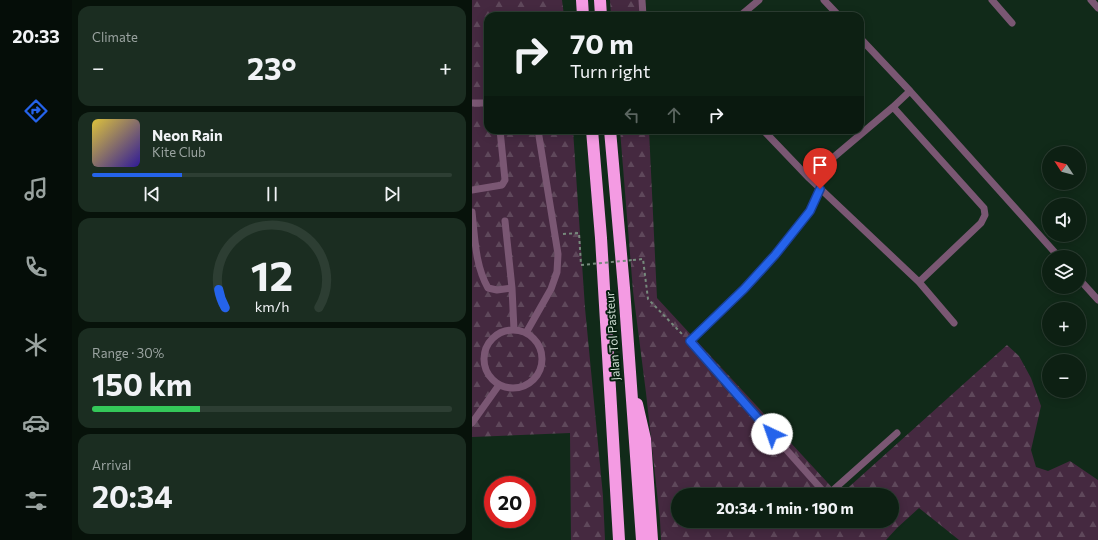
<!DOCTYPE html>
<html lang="en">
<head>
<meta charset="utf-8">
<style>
	:root { --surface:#0d2013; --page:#1b2d21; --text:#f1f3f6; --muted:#9aa3a0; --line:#2d3e33; --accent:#2563eb }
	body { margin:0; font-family:Commissioner,sans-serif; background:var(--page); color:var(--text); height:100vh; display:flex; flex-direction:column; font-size:15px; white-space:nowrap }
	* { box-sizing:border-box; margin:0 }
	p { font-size:13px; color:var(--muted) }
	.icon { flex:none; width:22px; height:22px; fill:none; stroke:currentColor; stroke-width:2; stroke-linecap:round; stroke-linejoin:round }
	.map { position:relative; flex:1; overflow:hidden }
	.side { display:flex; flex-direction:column; gap:6px; padding:6px; background:#07120a; width:400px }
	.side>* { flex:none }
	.hud { position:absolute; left:12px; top:12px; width:380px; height:122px; border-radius:12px; box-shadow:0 2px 10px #0003,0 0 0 1px var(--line); background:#0d2013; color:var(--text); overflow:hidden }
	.needle { width:26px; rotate:306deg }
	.tools { position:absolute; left:570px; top:146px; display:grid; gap:8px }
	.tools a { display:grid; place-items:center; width:44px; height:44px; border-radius:50%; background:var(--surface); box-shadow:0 2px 10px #0003,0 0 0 1px var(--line); font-size:20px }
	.speed { position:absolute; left:12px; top:476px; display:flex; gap:8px; font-size:20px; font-weight:700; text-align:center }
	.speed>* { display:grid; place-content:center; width:52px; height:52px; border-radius:50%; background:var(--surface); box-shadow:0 2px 10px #0003,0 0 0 1px var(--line); line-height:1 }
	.speed .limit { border:6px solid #d22; background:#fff; color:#111 }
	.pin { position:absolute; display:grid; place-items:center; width:34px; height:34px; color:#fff; margin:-41px -17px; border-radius:50% 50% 50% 0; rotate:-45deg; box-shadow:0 0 4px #0007 }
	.pin .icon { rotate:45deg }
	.me { position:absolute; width:44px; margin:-22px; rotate:318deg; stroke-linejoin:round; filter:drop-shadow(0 0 3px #0008) }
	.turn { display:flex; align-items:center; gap:14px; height:84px; padding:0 20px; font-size:18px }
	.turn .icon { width:52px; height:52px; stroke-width:2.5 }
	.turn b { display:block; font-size:28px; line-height:34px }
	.lanes { display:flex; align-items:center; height:38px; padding:0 20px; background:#0003; justify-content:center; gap:20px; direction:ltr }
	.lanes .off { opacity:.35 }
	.big { font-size:30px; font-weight:700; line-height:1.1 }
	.side .card { flex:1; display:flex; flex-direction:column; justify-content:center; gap:6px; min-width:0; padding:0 14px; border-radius:12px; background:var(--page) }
	.side .dial { align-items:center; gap:0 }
	.dial svg { height:104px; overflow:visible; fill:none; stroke:var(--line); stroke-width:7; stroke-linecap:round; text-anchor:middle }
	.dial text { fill:var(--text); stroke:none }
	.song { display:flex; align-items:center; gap:12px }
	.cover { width:48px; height:48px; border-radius:6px; background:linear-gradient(135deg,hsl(50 70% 55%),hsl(250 70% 35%)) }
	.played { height:4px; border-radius:2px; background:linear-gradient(90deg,var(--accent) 25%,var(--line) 25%) }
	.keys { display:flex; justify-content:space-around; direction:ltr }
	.heat { display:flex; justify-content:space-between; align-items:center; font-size:22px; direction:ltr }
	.charge { height:6px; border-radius:3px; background:linear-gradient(90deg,#34c759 30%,var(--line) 0) }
	.trip { position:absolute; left:199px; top:488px; width:228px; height:40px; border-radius:20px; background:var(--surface); box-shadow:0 2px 10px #0003,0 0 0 1px var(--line); font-weight:700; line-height:40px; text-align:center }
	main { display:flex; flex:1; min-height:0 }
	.tabs { display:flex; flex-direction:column; width:72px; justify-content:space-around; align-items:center; background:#050d08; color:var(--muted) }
	.tabs .icon { width:28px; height:28px }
	.tabs .current { color:var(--accent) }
	.tabs b { font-size:18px; color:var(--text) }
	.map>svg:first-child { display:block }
	.forest { fill:url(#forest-firs) }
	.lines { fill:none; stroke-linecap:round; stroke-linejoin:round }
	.path { stroke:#768a7c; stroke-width:2; stroke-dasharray:3 3; stroke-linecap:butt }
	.lane { stroke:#7a5773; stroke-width:7 }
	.highway { stroke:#f49be3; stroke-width:12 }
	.path-bridge { stroke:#768a7c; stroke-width:2; stroke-dasharray:3 3; stroke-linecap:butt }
	.route-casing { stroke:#184099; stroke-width:10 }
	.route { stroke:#2563eb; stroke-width:7 }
	.labels { text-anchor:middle; stroke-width:4; stroke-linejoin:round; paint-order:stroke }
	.street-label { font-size:12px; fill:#cfded3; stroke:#072010 }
</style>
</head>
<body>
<main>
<nav class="tabs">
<b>20:33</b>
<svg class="icon current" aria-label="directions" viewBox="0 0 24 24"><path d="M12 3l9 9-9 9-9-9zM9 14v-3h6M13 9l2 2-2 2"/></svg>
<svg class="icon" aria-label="music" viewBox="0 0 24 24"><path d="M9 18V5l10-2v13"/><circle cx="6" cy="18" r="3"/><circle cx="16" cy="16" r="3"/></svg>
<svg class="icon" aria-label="phone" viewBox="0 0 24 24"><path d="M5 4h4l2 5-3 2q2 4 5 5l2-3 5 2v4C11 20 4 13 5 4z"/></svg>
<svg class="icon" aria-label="climate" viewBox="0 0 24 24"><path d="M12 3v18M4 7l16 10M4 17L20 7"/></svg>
<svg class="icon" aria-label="car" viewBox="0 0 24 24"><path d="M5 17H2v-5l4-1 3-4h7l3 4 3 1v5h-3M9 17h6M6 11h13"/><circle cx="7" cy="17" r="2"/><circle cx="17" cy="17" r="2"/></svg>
<svg class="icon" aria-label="filters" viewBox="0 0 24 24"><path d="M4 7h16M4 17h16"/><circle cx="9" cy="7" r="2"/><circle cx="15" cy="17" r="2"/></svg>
</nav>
<section class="side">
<div class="card"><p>Climate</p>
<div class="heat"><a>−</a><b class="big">23°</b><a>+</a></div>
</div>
<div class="card">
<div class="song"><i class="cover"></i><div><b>Neon Rain</b><p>Kite Club</p></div></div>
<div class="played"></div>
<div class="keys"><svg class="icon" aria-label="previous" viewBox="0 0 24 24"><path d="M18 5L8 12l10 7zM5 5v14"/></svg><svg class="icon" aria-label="pause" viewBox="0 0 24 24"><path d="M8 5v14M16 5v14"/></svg><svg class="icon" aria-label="next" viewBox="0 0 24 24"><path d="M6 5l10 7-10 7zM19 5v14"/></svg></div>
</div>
<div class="card dial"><svg viewBox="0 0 100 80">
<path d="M14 69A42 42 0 1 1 86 69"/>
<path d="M14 69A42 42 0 0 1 9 55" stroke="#2563eb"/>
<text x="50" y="56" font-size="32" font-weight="700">12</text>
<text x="50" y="72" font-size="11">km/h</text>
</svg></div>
<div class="card"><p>Range · 30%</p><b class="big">150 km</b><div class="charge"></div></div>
<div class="card"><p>Arrival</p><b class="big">20:34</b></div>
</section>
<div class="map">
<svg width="626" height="540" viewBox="0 0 626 540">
	<defs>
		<pattern id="forest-firs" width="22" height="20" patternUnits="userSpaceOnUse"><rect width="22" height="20" fill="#452940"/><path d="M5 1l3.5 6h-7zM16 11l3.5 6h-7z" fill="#5f485b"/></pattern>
	</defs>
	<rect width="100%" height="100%" fill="#112a19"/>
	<path class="forest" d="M0 0H90L92 16H16V130H101L113 308 131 496 133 540H99L98 433 0 437Z
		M138 0H170L171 16H139Z
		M148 130H177L185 298 367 495H206V521H420V495H368L535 345 547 356 559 378 569 406 559 450 564 467 576 471 598 461 626 480V540H487L447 508 425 528 414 540H189L188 520 174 393 161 291Z"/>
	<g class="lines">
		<path class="path" d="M91 234 107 233 109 265
			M161 260 171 259 176 299 211 335"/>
		<path class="lane" d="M170 0 171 16
			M352 0 367 16
			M520 0 540 23
			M619 0 626 8
			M268 16 287 0
			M388 38 438 91 587 257
			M438 91 421 107 512 208 513 215 509 223 447 282
			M0 103H16
			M291 130 337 178 447 282 482 323
			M337 178 421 107
			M348 189 338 211 303 255 272 289 218 341 351 491 356 493 360 491 425 433
			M0 190 30 185 33 180 28 130
			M0 212C3 238 3 265 16 288L25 290 40 288
			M33 221 40 288 42 330
			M607 279 626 300
			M12 359a29 29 0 1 1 58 0a29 29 0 1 1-58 0Z
			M54 333 79 289 85 272 86 254 66 130
			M0 423 27 385"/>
		<path class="highway" d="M110 0 111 16
			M128 0 129 16
			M120 130 129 238 147 540
			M138 130 152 288 170 540
			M165 404 173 439 180 540"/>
		<path class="path-bridge" d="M109 265 161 260"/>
	</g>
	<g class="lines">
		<defs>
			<path id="route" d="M300 434 218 341 272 289 303 255 338 211 348 189"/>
		</defs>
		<use href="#route" class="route-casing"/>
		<use href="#route" class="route"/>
	</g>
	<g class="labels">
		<g class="street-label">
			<text transform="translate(141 336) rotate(-94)" y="4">Jalan Tol Pasteur</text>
		</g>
	</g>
</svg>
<div class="tools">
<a><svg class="needle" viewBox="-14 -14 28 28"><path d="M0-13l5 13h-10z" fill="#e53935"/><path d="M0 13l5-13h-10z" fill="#9aa3a0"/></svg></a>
<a><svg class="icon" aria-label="sound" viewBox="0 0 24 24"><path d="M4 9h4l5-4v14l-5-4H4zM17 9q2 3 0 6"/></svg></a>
<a><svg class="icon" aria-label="layers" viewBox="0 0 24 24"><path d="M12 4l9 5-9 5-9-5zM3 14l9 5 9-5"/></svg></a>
<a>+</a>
<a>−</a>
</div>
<div class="speed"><div class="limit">20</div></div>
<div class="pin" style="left:348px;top:189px;background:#d93025"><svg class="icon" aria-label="arrive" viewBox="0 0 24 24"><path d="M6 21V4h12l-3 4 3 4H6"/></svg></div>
<svg class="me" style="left:300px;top:434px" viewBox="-20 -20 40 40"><circle r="19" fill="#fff"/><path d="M0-13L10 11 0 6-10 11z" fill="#2563eb"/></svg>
<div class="trip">20:34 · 1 min · 190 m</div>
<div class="hud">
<div class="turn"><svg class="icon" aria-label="right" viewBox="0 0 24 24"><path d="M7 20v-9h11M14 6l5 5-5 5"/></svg><div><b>70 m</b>Turn right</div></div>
<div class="lanes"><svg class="icon off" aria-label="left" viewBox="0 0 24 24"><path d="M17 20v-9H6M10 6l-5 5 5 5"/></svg><svg class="icon off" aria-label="ahead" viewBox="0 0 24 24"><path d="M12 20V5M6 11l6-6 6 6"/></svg><svg class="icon" aria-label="right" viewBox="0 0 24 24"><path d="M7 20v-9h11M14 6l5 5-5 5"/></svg></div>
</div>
</div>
</main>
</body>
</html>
